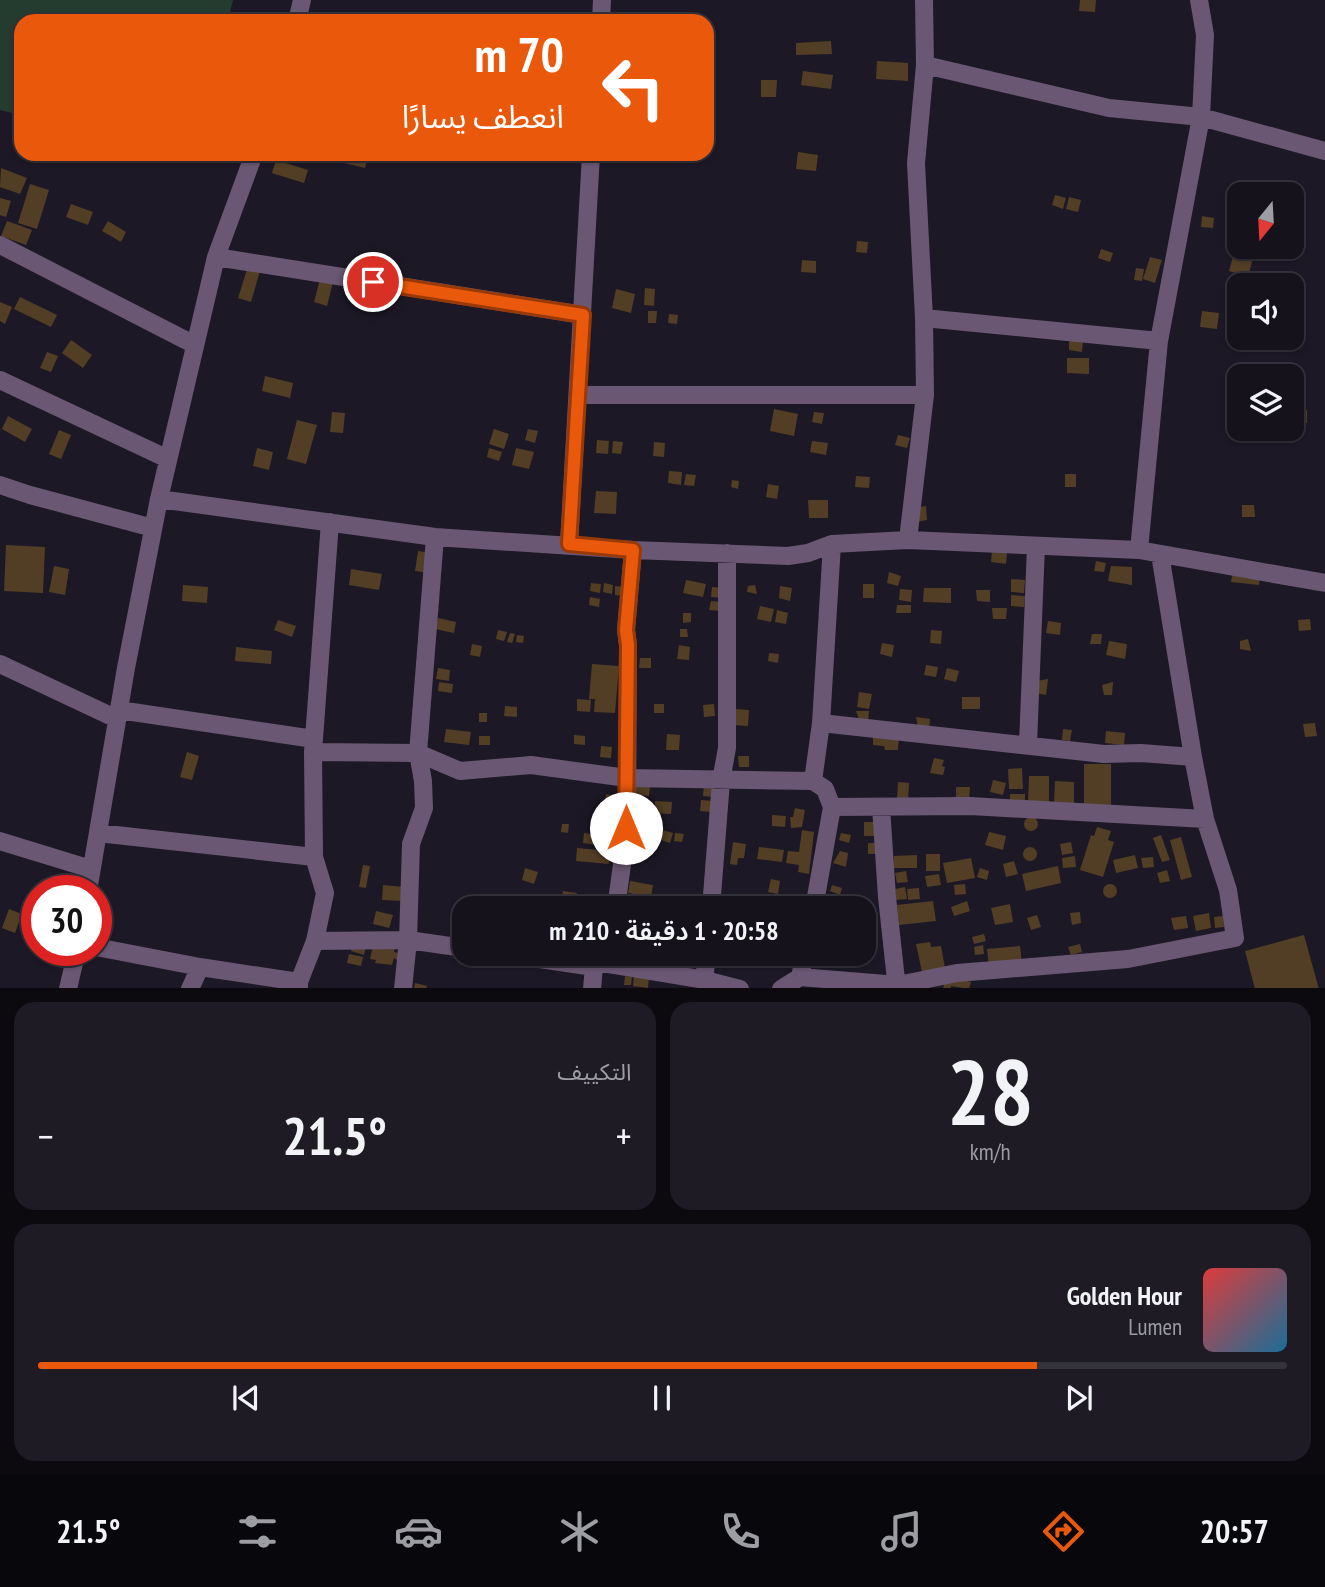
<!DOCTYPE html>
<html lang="ar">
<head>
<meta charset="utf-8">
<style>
	:root { --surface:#15121c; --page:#1e1b25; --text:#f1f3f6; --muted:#9d9ea3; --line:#34323b; --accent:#ea580c }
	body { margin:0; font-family:"PT Sans Narrow","Noto Sans Arabic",sans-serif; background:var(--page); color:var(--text); direction:rtl; height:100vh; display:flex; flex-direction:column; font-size:26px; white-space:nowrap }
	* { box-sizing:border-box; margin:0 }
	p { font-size:23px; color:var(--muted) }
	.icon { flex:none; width:38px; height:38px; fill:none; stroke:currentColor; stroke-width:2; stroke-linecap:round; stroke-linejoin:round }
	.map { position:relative; height:988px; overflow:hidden; direction:ltr }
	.side { display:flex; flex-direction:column; gap:14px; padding:14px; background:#0c0a0f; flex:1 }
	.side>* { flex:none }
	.guide { position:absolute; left:14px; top:14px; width:700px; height:147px; border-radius:21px; box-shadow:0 2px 5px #0004,0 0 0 2px var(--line); direction:rtl; background:#ea580c; color:#fff; overflow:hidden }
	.needle { width:46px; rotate:198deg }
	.controls { position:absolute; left:1227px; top:182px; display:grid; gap:14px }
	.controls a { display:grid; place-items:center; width:77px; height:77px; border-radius:14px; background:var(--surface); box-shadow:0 2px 5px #0004,0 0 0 2px var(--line); font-size:35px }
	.speed { position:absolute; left:21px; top:875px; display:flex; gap:14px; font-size:35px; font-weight:700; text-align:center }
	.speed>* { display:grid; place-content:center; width:91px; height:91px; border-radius:50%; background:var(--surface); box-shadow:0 2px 5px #0004,0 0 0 2px var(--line); line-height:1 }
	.speed .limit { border:10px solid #d22; background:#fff; color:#111 }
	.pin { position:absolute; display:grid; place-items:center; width:60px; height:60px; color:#fff; margin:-30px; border:4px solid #fff; border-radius:50%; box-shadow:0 2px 7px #0007 }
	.me { position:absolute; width:77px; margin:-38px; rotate:0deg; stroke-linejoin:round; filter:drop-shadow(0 0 5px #0008) }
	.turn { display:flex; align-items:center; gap:24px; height:147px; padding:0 35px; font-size:32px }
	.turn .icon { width:91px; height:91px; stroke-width:2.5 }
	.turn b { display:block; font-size:49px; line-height:60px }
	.big { font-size:52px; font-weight:600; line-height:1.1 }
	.side .widget { flex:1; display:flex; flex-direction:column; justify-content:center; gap:10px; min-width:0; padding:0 24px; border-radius:21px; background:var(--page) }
	.side .dial { align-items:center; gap:0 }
	.dial b { font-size:91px; line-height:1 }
	.song { display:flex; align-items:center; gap:21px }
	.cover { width:84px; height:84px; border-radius:10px; background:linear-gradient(135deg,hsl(0 70% 55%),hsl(200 70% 35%)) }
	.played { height:7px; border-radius:4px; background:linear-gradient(90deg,var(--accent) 80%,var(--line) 80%) }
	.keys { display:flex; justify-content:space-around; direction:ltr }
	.heat { display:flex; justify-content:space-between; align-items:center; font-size:38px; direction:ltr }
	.side .tiles { flex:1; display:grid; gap:14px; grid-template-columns:1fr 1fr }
	.widget:last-child { grid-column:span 2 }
	.trip { position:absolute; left:452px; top:896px; width:424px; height:70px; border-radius:21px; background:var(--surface); box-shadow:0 2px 5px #0004,0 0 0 2px var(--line); font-weight:600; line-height:70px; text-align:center; direction:rtl }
	.dock { display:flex; height:112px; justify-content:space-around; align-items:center; background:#08070b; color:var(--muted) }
	.dock .icon { width:49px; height:49px }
	.dock .on { color:var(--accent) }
	.dock b { font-size:32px; color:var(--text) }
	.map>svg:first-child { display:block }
	.green { fill:#243b2f }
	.building { fill:#523e24 }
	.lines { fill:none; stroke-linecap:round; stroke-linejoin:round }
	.minor { stroke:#6a5773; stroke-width:18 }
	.route-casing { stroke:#983908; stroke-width:18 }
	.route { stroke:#ea580c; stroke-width:12 }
</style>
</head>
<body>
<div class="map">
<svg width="1325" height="989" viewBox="0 0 1325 989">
	<rect width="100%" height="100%" fill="#1c1825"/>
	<path class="green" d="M0 0H233L228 21H21V115L0 110Z"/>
	<path class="building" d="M1080 0H1096L1095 12 1079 11Z
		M831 41 832 54 796 55V43Z
		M877 61 908 63V81L876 79Z
		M803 71 833 75 831 89 801 85Z
		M761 80H777L776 97H761Z
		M798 152 818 155 816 171 796 169Z
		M347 154 369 155 365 168 344 163Z
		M276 160 308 170 304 183 272 173Z
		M1 168 27 178 20 194 0 187Z
		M30 184 49 190 37 229 18 223Z
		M1055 195 1066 198 1063 209 1052 205Z
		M1069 197 1081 200 1078 212 1066 209Z
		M0 198 11 201 6 217 0 215Z
		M71 204 93 212 88 225 66 217Z
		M1202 216 1214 218 1213 228 1201 227Z
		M7 221 32 230 26 245 1 236Z
		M108 221 126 232 121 242 102 231Z
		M857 241 868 242 867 253 856 252Z
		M1101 249 1113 253 1110 262 1098 258Z
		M1235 249 1254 254 1248 277 1229 271Z
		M1150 257 1162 260 1155 283 1143 279Z
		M250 260 262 264 251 302 238 298Z
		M802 260 816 261V273L801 272Z
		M1136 268 1144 269 1142 281 1134 280Z
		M320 279 333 282 327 306 314 302Z
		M645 288 655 289 654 306 644 305Z
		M616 289 635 294 631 313 612 308Z
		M20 297 57 315 51 327 14 309Z
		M0 302 12 307 5 324 0 321Z
		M648 311H657L656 323H648Z
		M1202 311 1219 313 1217 329 1200 327Z
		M669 314 678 315 677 324 668 323Z
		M71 340 92 355 83 368 62 353Z
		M1069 340 1083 341 1082 352 1069 350Z
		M47 352 58 356 51 372 40 368Z
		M1067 358H1089V374L1067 373Z
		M265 376 293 383 290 398 262 391Z
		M774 409 798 414 794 436 770 431Z
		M1292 410H1307V423L1292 424Z
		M332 412 345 413 343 433 330 432Z
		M814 412 824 413 822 424 812 422Z
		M8 416 32 429 25 442 2 429Z
		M297 420 317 425 306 464 287 459Z
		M494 429 509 434 504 449 489 444Z
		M528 429 538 431 535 443 525 440Z
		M59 430 71 435 61 459 49 454Z
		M898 435 910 438 907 448 895 445Z
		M597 440 609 441 608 454 596 453Z
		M613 441 623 442 621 454 612 453Z
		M812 441 828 443 826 455 810 452Z
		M654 442 665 443 664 457 653 456Z
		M257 448 273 452 269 470 253 466Z
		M489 448 502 452 499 461 487 457Z
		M516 448 534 452 529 469 512 465Z
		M669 471 682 472 681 485 668 483Z
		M686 474 696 475 694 486 684 485Z
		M1065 474H1076V487H1065Z
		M856 476 870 477 869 488 855 487Z
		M732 480 739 481 738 489 731 487Z
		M768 484 779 486 777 499 766 497Z
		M596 491 617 492 616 514 594 513Z
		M808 500H828V518H809Z
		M1242 505H1254L1255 517H1242Z
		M926 506 927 520 916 522 914 508Z
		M6 545 45 547 43 593 4 591Z
		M992 550 1007 553 1006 564 991 562Z
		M418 551 431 553 429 573 415 571Z
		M1096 561 1106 563 1104 572 1094 571Z
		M54 566 69 569 65 595 49 592Z
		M1111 566 1132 567V585L1108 581Z
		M351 569 382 574 379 590 349 585Z
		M1233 570 1260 573 1259 585 1231 582Z
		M889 572 901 576 898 586 887 583Z
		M1011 579 1025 580 1024 593 1011 592Z
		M686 580 706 584 703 597 683 593Z
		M591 583 601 584 600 593 590 591Z
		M604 583 613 585 612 594 603 592Z
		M863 584H874V598H863Z
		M183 585 208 587 207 603 182 601Z
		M755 585 757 594 747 592 748 586Z
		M615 586 625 587 624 596 615 595Z
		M780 586 792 588 790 601 779 598Z
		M712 587 725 588 724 598 711 597Z
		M924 588H951V603L923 602Z
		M900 589 912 590 911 602 899 600Z
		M976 590H990V602L977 601Z
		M1011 595 1025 596 1024 607 1011 606Z
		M590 597 600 599 599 607 589 605Z
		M711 601 722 602 721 611 709 610Z
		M897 605H911V613H896Z
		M760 606 774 609 771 622 757 619Z
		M992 608H1007L1006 619H993Z
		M777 610 788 613 786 624 775 622Z
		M683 613H691V622L683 623Z
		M438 618 456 622 454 633 435 629Z
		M1310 619 1311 630 1299 631 1298 620Z
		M278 620 296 626 292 637 274 630Z
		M1048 621 1061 623 1060 635 1046 633Z
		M680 629H687L688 637H680Z
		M498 630 507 632 504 641 496 639Z
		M931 630 942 631 941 644 930 643Z
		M510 633 515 634 512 643 507 642Z
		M1092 634H1102L1101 644H1090Z
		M517 635 524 636 523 643 516 642Z
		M1248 639 1251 651 1240 649V641Z
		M1109 641 1127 644 1125 659 1106 655Z
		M882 643 894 645 892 657 880 654Z
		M472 644 482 646 480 657 470 655Z
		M679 645 690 647 689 660 677 659Z
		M236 647 272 651 271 664 235 661Z
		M769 653 779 654 778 663 768 661Z
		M640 658H651V668H639Z
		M592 664 619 666 615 713 594 712 595 699H589Z
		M926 665 938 667 936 677 924 675Z
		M438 668 450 670 449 681 436 679Z
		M947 668 959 671 956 682 944 679Z
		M1048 679 1046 695 1035 693 1037 681Z
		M439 682 453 684 452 693 438 691Z
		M1113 682 1112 695H1104L1102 685Z
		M859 692 872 694 869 709 857 707Z
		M962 697H980V709H962Z
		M577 699 591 700 590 712 577 711Z
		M654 704H664V713H654Z
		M714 704 715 716 704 717 703 705Z
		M505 706 517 707V717L504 716Z
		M736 709 749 710 748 726 734 725Z
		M856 711H869L868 723 860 722Z
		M479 713H487V722H479Z
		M916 717 930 719 929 732 918 728Z
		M1315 723 1317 736 1305 737 1303 724Z
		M446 729 471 732 469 745 444 742Z
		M1063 729 1072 730 1070 741 1062 740Z
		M1106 731 1125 733 1124 745 1105 743Z
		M667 734 680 735 679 750H666Z
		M873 734 899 735 898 750H885L884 746 873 745Z
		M574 735 585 736V745L574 744Z
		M479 736H490V745H479Z
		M601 746 612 747 611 758 600 757Z
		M187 752 199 756 192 780 180 777Z
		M738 756H749V767H739Z
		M934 758 944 760 942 766 945 767 943 775 930 773Z
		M1084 764H1111V807H1084Z
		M1022 768 1023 789H1009L1008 769Z
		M1029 776H1049V802H1028Z
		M993 780 1006 783 1003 795 990 792Z
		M1055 781 1074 782V803H1054Z
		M898 782 909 783 908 799H897Z
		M635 785 650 787 649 796 634 795Z
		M704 785 715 786 714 797 703 796Z
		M956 787H970L969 801H956Z
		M606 794 616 796 614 808 604 807Z
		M1010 794H1025V802H1010Z
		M637 798 649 800 646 824 634 823Z
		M701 800 713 801 712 812 700 811Z
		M655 801 672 802 671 814 654 813Z
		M795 808 805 810 802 827 791 828 790 817H793Z
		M772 815 786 816 785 827 772 826Z
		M1024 824a7 7 0 1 1 14 0a7 7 0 1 1-14 0Z
		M864 822H877V836H864Z
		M562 824H569L568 833 561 832Z
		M636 825 647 829 644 840 633 837Z
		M1097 827 1111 831 1108 840 1114 842 1103 877 1080 870 1091 835 1094 836Z
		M663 830 673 833 670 843 661 840Z
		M802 830 814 832 809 874 798 872 799 865 786 863 788 851 799 852Z
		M989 832 1006 836 1003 850 985 845Z
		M584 833 611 837 610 847 583 843Z
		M675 833 684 834 682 842 674 841Z
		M841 833 851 835 849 843 839 840Z
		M1161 835 1170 860 1162 862 1153 838Z
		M1181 837 1192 877 1181 880 1170 840Z
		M733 842 746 844 744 858H738L737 865 730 864Z
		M1071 842 1073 853 1062 855 1060 844Z
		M868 843H879L880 854H868Z
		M1023 854a7 7 0 1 1 14 0a7 7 0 1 1-14 0Z
		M759 847 784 850 782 862 757 859Z
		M577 848 610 851 609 864 576 861Z
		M840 851 848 853 846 867 833 863Z
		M926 854H940V871H926Z
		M917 855V868H893L894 856Z
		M1135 855 1138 868 1116 873 1113 860Z
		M1075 856 1076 867 1063 868 1062 858Z
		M1153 857 1154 867 1143 868 1141 858Z
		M971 858 975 878 947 883 943 863Z
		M1014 861 1018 874 1006 877 1003 864Z
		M363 865 370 866 366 888 359 887Z
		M1058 866 1061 883 1026 891 1022 874Z
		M525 868 538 872 534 884 522 880Z
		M980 868 989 871 987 880 977 877Z
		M1167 870 1170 881 1160 883 1157 873Z
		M906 871 908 882 897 883 895 873Z
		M939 874 941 885 927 887 925 876Z
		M771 879 780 881 778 894 768 892Z
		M630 881 653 885 651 897 628 893Z
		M1103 891a7 7 0 1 1 14 0a7 7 0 1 1-14 0Z
		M965 884 966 894 955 895 954 885Z
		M383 885 404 887 403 901 382 900Z
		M832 885 842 888 840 895 830 891Z
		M905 887 907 899 896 900 895 889Z
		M919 888 920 899 908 900 907 889Z
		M563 891 577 893 574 904 561 902Z
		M726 901 737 902 736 908H725Z
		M933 901 936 921 899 925 897 905Z
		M967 901 970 911 954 916 951 907Z
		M738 902 748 903V908H737Z
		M751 903 774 906V908H751Z
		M1010 904 1013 922 995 925 991 908Z
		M9 909 22 914 15 933 2 928Z
		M376 911 393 915 389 928 373 924Z
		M1080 912 1081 923 1072 925 1070 913Z
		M1209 913 1211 928 1196 931 1193 916Z
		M1037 915 1041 927 1031 930 1027 918Z
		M1186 916 1188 928 1174 930 1171 918Z
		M1223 916 1224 927 1215 928 1214 917Z
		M461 918H464V938L459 937Z
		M984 934 986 941 974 944 972 937Z
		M1304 935 1319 989H1255L1245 951Z
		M374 941 395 947 394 952 399 953 397 960 394 958 392 965 375 963 376 960 370 959Z
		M930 942 931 947 941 946 945 968 922 972 916 944Z
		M353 943 366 946 364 955 351 951Z
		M1080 944 1082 952 1071 955 1068 947Z
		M983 945 984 954 975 955 974 947Z
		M1020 946 1022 963 989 966 987 949Z
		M349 954 363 957 361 966 347 963Z
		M634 975 649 977 648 988 633 986Z
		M625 976 632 977 631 985H624Z
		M946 976 971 982 969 989 951 986V989H943Z
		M415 983 427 986 426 989H414Z"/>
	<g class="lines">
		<path class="minor" d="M297 21 302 0
			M601 21 602 0
			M925 65 1109 108 1201 117 1325 151
			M0 245 195 345
			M216 257 583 315
			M924 318 1159 341
			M0 380 168 459
			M578 395H925
			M0 485 30 495 153 528
			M159 499 435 537 633 550 788 556 808 553 832 544 908 540 1139 550 1325 583
			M908 540 925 395 924 318 916 163 925 65 924 0
			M569 544 591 154
			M1139 550 1159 341 1201 117 1205 35 1199 0
			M0 664 117 719
			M119 710 314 739
			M821 723 1104 754 1141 753 1193 757
			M1028 744 1036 546
			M313 752 418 753 460 771 531 765 627 778 813 781
			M832 807 970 806 1205 819
			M881 807 887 897 897 989
			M98 833 314 857
			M0 841 91 869
			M88 891 126 668 159 499 216 257 254 154
			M616 908 627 828 628 645 626 630 633 550
			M711 908 721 781 727 748V553
			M814 908 832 807 825 789 813 781 821 723 832 544
			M315 941 408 940 464 948
			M96 947 200 967 299 982
			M505 954 594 967 597 962 705 980 740 989
			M800 977 898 985 957 973 1128 959 1235 938 1228 890 1205 819 1193 757 1160 554
			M68 989 77 950
			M190 989 200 967
			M299 989V982L315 941 325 893 314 857 313 752 330 522
			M403 989 408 940 411 844 424 808 423 781 418 753 435 537
			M592 989 594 967
			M703 989 707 954
			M781 989 800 977 805 954"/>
	</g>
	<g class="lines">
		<defs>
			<path id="route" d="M373 282 583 315 569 544 633 550 626 630 628 645 626 828"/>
		</defs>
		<use href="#route" class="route-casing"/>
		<use href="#route" class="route"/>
	</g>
</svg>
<div class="controls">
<a><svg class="needle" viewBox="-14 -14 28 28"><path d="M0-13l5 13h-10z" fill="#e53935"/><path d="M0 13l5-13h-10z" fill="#9d9ea3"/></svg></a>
<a><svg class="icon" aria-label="sound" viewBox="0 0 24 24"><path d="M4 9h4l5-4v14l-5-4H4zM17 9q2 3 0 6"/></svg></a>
<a><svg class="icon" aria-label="layers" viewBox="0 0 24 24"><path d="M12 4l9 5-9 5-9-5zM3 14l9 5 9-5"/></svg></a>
</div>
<div class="speed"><div class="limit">30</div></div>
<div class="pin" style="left:373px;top:282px;background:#d93025"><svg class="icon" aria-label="arrive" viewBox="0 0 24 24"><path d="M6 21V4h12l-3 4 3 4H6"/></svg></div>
<svg class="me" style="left:626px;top:828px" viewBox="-20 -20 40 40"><circle r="19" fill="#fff"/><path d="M0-13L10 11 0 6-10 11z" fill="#ea580c"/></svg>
<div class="trip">20:58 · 1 دقيقة · 210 m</div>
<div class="guide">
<div class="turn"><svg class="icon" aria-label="left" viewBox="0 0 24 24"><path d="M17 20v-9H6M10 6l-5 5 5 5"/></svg><div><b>70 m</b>انعطف يسارًا</div></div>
</div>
</div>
<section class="side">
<div class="tiles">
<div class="widget dial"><b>28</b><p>km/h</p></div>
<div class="widget"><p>التكييف</p>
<div class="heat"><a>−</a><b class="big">21.5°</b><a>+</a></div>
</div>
<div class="widget">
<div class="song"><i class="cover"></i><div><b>Golden Hour</b><p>Lumen</p></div></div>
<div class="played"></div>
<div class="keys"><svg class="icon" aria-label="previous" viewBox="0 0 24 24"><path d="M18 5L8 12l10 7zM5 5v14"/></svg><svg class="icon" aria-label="pause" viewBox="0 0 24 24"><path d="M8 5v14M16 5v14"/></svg><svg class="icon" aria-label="next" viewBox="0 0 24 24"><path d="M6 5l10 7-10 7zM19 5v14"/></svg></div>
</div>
</div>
</section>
<nav class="dock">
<b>20:57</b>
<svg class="icon on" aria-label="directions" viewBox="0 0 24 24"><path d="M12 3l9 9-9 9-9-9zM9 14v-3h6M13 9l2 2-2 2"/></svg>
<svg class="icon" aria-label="music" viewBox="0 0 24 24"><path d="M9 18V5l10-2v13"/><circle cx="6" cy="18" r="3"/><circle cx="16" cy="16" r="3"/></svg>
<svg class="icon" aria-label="phone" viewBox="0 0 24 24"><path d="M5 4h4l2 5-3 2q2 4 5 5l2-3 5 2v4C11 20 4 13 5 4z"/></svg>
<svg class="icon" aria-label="climate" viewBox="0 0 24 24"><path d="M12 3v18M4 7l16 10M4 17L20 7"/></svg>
<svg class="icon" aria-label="car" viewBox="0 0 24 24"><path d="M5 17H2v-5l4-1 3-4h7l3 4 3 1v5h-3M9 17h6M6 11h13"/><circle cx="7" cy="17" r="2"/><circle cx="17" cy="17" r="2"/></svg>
<svg class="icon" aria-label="filters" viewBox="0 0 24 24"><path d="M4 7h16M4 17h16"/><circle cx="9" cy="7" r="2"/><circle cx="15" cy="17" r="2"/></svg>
<b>21.5°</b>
</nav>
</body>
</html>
